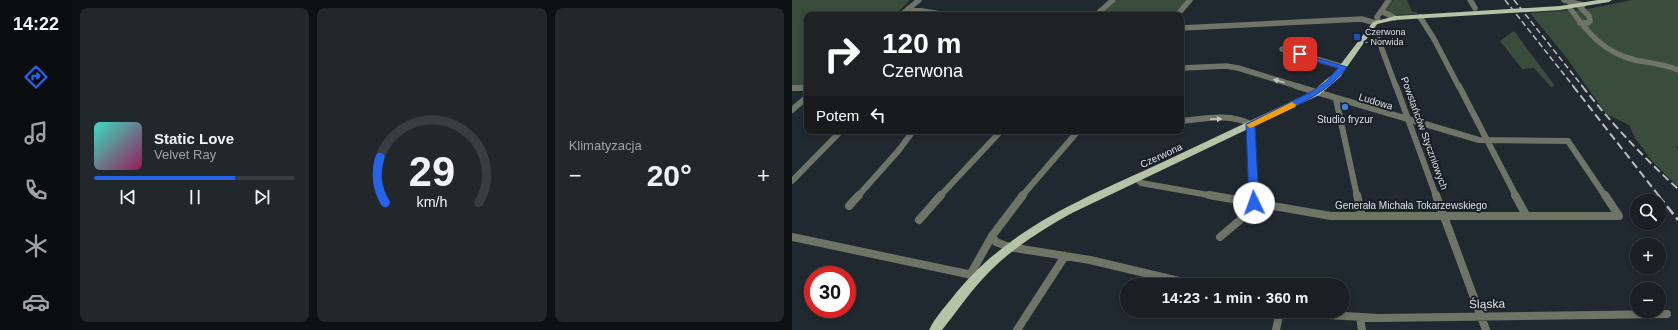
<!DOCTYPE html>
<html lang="pl">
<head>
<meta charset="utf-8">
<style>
	:root { --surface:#191f24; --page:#22272c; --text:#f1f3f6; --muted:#9fa2a6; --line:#373d41; --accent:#2563eb }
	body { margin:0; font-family:Arial,sans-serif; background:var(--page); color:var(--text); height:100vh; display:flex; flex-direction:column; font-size:15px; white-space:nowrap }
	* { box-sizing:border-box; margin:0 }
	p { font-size:13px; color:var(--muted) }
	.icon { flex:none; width:22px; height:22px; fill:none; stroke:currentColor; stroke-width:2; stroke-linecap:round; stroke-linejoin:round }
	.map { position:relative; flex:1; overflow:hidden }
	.side { display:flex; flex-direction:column; gap:8px; padding:8px; background:#0e1114; width:720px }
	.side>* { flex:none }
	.banner { position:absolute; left:12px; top:12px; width:380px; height:122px; border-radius:8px; box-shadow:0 2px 6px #0003,0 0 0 1px var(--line); background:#202124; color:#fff; overflow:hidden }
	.controls { position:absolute; left:838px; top:194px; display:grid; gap:8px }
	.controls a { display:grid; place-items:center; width:36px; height:36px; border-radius:50%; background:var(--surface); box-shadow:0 2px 6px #0003,0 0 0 1px var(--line); font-size:20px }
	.speed { position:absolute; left:12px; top:266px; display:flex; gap:8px; font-size:20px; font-weight:700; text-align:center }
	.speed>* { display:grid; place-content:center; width:52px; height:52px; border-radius:50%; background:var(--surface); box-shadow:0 2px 6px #0003,0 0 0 1px var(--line); line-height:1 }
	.speed .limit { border:6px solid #d22; background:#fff; color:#111 }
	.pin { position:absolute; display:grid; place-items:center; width:34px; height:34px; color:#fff; margin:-17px; border-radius:8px; box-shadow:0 2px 6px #0006 }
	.me { position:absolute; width:44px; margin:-22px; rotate:357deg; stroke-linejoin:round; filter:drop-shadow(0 0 3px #0008) }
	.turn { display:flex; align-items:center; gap:14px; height:84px; padding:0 12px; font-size:18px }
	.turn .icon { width:52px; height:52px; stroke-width:2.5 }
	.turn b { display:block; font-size:28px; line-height:34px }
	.then { display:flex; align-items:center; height:38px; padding:0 12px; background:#0003; gap:8px; font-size:15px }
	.big { font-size:30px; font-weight:600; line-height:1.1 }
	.side .tile { flex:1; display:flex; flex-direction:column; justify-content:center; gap:6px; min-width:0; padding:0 14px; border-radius:8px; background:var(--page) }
	.side .dial { align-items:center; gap:0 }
	.dial svg { height:104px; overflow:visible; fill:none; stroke:var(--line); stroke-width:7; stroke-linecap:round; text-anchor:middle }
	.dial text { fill:var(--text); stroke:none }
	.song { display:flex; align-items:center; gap:12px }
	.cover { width:48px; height:48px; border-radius:6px; background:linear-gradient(135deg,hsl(170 70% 55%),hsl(330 70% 35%)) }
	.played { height:4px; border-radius:2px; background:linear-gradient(90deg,var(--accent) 70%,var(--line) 70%) }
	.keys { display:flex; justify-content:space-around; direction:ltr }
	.heat { display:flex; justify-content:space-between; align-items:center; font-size:22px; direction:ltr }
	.side .tiles { flex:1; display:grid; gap:8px; grid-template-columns:repeat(3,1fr) }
	.trip { position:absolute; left:328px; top:278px; width:230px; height:40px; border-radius:20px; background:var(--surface); box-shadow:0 2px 6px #0003,0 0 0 1px var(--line); font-weight:600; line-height:40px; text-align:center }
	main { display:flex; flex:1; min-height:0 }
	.dock { display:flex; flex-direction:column; width:72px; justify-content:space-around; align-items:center; background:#0a0c0e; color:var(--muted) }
	.dock .icon { width:28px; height:28px }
	.dock .selected { color:var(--accent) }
	.dock b { font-size:18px; color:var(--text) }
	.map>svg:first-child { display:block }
	.green { fill:#3a4c3b }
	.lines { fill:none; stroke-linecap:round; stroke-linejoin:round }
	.minor-far2 { stroke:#6e7567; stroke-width:5.5 }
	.minor-far1 { stroke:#6e7567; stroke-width:6 }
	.minor { stroke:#6e7567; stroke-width:8 }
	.major { fill:#b5c3a7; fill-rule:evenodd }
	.rail-far2 { stroke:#b9bfc4; stroke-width:1.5; stroke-dasharray:6 3; stroke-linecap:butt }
	.rail-far1 { stroke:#b9bfc4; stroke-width:2; stroke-dasharray:8 4; stroke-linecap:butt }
	.rail { stroke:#b9bfc4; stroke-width:2.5; stroke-dasharray:10 4.5; stroke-linecap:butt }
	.oneway { fill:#c0c5c6 }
	.route { fill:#2563eb; stroke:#184099 }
	.slow { fill:#f59e0b }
	.transit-dot { fill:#1a4fb4; stroke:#181f26; stroke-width:1.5 }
	.shop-dot { fill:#3f7fe0; stroke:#181f26; stroke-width:1.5 }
	.labels { text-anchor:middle; stroke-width:4; stroke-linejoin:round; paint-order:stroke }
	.far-poi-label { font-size:9px; fill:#dbe0e5; stroke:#181f26; text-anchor:start }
	.street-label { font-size:10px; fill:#dbe0e5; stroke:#181f26 }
	.poi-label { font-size:10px; fill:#dbe0e5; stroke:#181f26 }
	.near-street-label { font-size:12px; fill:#dbe0e5; stroke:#181f26 }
</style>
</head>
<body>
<main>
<nav class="dock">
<b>14:22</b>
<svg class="icon selected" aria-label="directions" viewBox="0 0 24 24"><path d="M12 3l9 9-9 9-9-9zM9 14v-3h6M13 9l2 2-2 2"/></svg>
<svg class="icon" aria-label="music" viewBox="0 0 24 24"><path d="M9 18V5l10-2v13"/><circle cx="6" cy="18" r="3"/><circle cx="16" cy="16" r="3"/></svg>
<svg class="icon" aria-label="phone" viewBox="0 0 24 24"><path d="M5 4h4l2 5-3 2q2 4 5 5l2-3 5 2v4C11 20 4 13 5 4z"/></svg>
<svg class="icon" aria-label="climate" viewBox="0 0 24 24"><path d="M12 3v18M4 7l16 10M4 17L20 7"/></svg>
<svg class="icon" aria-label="car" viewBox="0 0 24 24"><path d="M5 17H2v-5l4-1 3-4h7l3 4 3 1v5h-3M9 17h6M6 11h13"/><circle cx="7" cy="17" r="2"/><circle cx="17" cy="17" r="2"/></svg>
</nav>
<section class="side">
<div class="tiles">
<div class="tile">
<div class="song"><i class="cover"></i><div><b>Static Love</b><p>Velvet Ray</p></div></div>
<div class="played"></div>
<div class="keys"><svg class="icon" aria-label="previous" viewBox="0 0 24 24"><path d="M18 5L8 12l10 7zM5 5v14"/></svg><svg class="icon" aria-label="pause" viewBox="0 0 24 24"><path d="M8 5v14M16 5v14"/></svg><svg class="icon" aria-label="next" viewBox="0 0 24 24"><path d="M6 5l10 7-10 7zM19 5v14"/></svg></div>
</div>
<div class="tile dial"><svg viewBox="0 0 100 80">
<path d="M14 69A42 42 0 1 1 86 69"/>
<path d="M14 69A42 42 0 0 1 10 34" stroke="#2563eb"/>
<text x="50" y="56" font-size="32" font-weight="700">29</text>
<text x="50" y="72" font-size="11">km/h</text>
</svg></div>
<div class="tile"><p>Klimatyzacja</p>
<div class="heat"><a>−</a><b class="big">20°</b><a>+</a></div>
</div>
</div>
</section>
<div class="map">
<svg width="886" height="330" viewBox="0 0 886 330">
	<rect width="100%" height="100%" fill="#212930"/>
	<path class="green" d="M0 0H118L103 15H15V82L9 86H0Z
		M325 0H395L381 15H308Z
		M601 0H615L620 12H624L626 14 602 15 593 11Z
		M840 0H886V147L883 146 886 149V187L860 161 843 138 837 125 814 114 774 57 738 13 796 9Z
		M722 31 763 86 759 87 742 68 730 69 708 41Z"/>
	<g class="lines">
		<path class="minor-far2" d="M678 0 683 8
			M772 0 791 5
			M787 6 797 16 798 21 796 23H788
			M777 7C795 32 812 53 843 60 858 63 872 64 886 70
			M117 9 156 15
			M589 11 603 18
			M109 15 127 0
			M304 15 321 0
			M385 15 398 0
			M628 17 642 39 667 87
			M586 21 585 17 597 0
			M389 28 570 19 583 23
			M584 33 604 87
			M490 49 551 67
			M389 68 434 66 446 68 508 87"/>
		<path class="minor-far1" d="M504 86 687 140 776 141 813 196
			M604 86 644 196
			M667 86 724 196
			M0 88H15
			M544 99 565 196
			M0 110 15 97
			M389 121C411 119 438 113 458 124L462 196
			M344 178 349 183 422 196
			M0 181 49 131
			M66 196 107 150 121 131
			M148 196 209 131
			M230 196 286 131"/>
		<path class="minor" d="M417 195 539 216H827L813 195
			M462 195V203
			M565 195 570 216
			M644 195 694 330
			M723 195 734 215
			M57 206 67 195
			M127 220 149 195
			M200 236 204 242 217 247 298 260 404 285
			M0 237 185 276
			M428 237 467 204
			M178 275 200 236 231 195
			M517 311 537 315 586 318 875 314
			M568 317 570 330
			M225 330 273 256
			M484 330 488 311"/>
		<path class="major" d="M806 0H820L817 2 768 10 603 20 585 24 548 77 527 95 280 213C251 229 222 247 198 271 180 289 166 310 150 330H137C142 319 152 308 160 298 216 227 291 199 371 162 421 138 471 115 521 91L542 73 581 22 603 16 768 6Z"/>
		<path class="rail-far2" d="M713 0 782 87
			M722 0 791 87"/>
		<path class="rail-far1" d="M781 86 867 196
			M790 86C820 124 851 157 886 189"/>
		<path class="rail" d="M866 195 886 220"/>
	</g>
	<defs><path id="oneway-solid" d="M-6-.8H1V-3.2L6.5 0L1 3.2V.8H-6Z"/></defs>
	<g class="oneway">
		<use href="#oneway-solid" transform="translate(487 81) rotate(-162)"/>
		<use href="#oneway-solid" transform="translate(424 119) rotate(-1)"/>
	</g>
	<path class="route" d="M506 53 555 67C532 97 496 109 463 126L467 203 462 207 457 203 454 124 521 91 534 82 546 68 506 56Z"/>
	<path class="slow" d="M500 102 504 105 503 107 461 127 458 128 454 125Z"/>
	<rect class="transit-dot" x="561" y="33" width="8" height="8" rx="2"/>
	<circle class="shop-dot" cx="553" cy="107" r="4"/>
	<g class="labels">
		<g class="far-poi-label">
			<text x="573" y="35">Czerwona<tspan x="573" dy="10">- Norwida</tspan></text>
		</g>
		<g class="street-label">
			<text transform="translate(584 101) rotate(17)" y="4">Ludowa</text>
			<text transform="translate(633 133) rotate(70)" y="4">Powstańców Styczniowych</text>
			<text transform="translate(369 155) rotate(-25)" y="4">Czerwona</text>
			<text x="619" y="209">Generała Michała Tokarzewskiego</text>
		</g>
		<g class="poi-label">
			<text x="553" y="123">Studio fryzur</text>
		</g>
		<g class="near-street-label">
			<text transform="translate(695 304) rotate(-1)" y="4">Śląska</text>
		</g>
	</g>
</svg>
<div class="controls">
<a><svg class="icon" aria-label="search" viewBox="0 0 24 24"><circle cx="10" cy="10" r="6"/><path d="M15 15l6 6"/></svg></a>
<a>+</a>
<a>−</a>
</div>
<div class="speed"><div class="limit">30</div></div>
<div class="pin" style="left:508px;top:54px;background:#d93025"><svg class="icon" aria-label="arrive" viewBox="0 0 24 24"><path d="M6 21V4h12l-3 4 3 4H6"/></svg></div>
<svg class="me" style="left:462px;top:203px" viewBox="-20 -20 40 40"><circle r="19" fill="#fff"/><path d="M0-13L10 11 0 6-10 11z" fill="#2563eb"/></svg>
<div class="trip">14:23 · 1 min · 360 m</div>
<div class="banner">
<div class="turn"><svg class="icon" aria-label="right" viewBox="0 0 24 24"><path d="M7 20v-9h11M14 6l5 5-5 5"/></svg><div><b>120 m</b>Czerwona</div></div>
<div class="then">Potem<svg class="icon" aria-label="left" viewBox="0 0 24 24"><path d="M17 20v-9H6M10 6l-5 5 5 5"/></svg></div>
</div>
</div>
</main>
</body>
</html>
